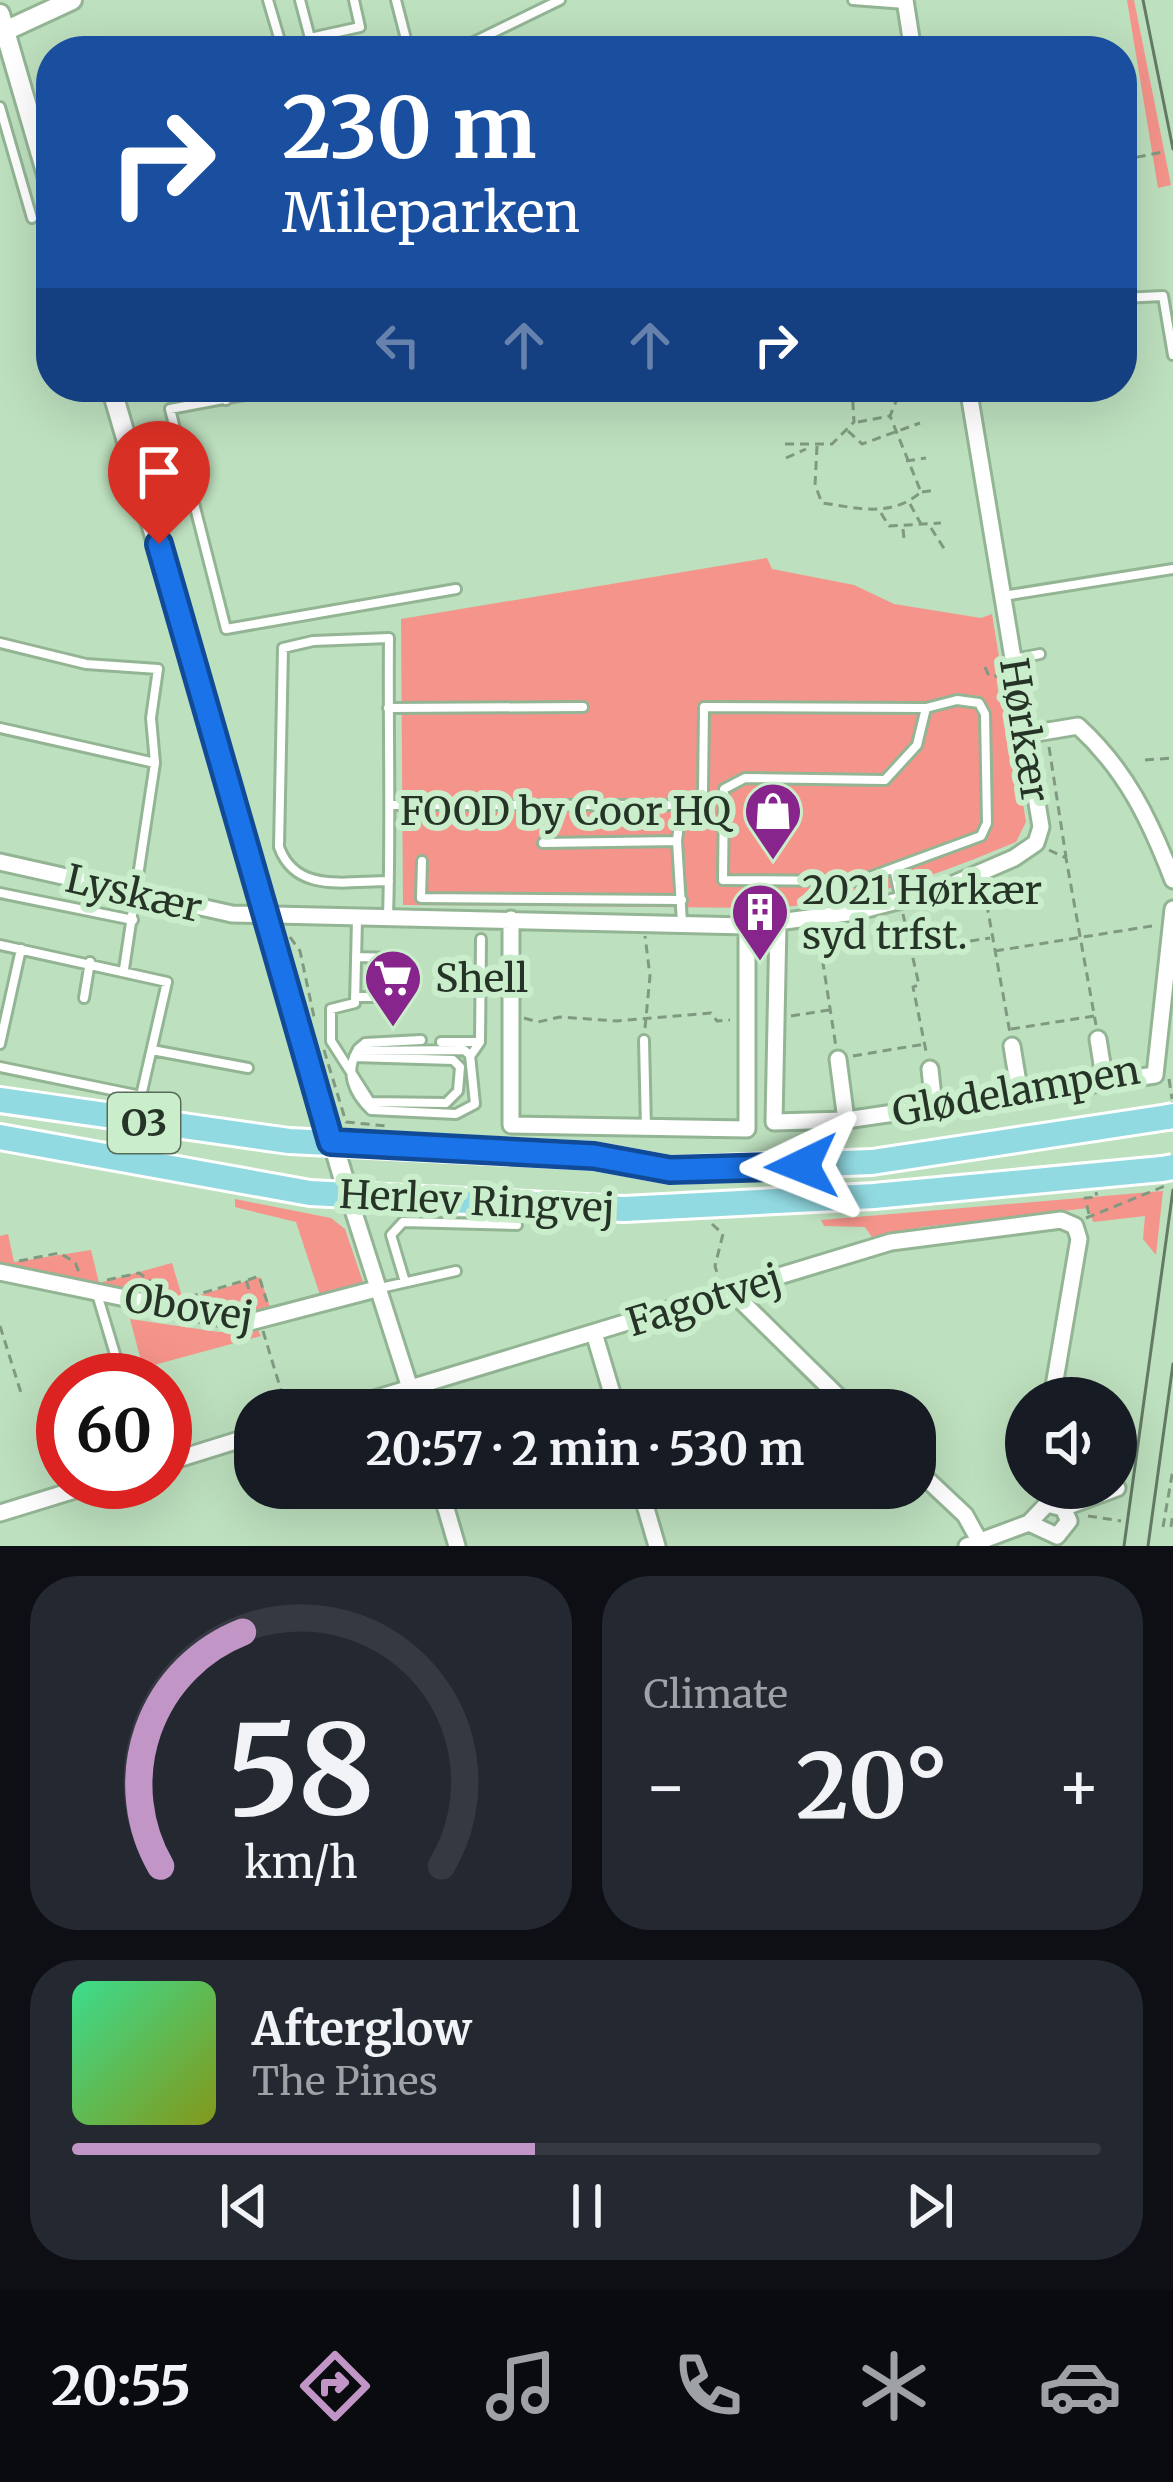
<!DOCTYPE html>
<html lang="en">
<head>
<meta charset="utf-8">
<style>
	:root { --surface:#171b24; --page:#242831; --text:#f1f3f6; --muted:#9ea1a6; --line:#363941; --accent:#c196c7 }
	body { margin:0; font-family:Merriweather,serif; background:var(--page); color:var(--text); height:100vh; display:flex; flex-direction:column; font-size:45px; white-space:nowrap }
	* { box-sizing:border-box; margin:0 }
	p { font-size:39px; color:var(--muted) }
	.icon { flex:none; width:66px; height:66px; fill:none; stroke:currentColor; stroke-width:2; stroke-linecap:round; stroke-linejoin:round }
	.map { position:relative; height:1546px; overflow:hidden }
	.panel { display:flex; flex-direction:column; gap:30px; padding:30px; background:#0d0f14; flex:1 }
	.panel>* { flex:none }
	.banner { position:absolute; left:36px; top:36px; width:1101px; height:366px; border-radius:48px; box-shadow:0 12px 48px #0002; background:#1a4fa0; color:#fff; overflow:hidden }
	.controls { position:absolute; left:1005px; top:1377px; display:grid; gap:24px }
	.controls a { display:grid; place-items:center; width:132px; height:132px; border-radius:50%; background:var(--surface); box-shadow:0 12px 48px #0002; font-size:60px }
	.speed { position:absolute; left:36px; top:1353px; display:flex; gap:24px; font-size:60px; font-weight:700; text-align:center }
	.speed>* { display:grid; place-content:center; width:156px; height:156px; border-radius:50%; background:var(--surface); box-shadow:0 12px 48px #0002; line-height:1 }
	.speed .limit { border:18px solid #d22; background:#fff; color:#111 }
	.pin { position:absolute; display:grid; place-items:center; width:102px; height:102px; color:#fff; margin:-123px -51px; border-radius:50% 50% 50% 0; rotate:-45deg; box-shadow:0 0 12px #0007 }
	.pin .icon { rotate:45deg }
	.me { position:absolute; width:132px; margin:-66px; rotate:268deg; stroke-linejoin:round; filter:drop-shadow(0 0 9px #0008) }
	.turn { display:flex; align-items:center; gap:42px; height:252px; padding:0 48px; font-size:54px }
	.turn .icon { width:156px; height:156px; stroke-width:2.5 }
	.turn b { display:block; font-size:84px; line-height:102px }
	.lanes { display:flex; align-items:center; height:114px; padding:0 48px; background:#0003; justify-content:center; gap:60px; direction:ltr }
	.lanes .off { opacity:.35 }
	.big { font-size:90px; font-weight:700; line-height:1.1 }
	.panel .widget { flex:1; display:flex; flex-direction:column; justify-content:center; gap:18px; min-width:0; padding:0 42px; border-radius:48px; background:var(--page) }
	.panel .dial { align-items:center; gap:0 }
	.dial svg { height:312px; overflow:visible; fill:none; stroke:var(--line); stroke-width:7; stroke-linecap:round; text-anchor:middle }
	.dial text { fill:var(--text); stroke:none }
	.song { display:flex; align-items:center; gap:36px }
	.cover { width:144px; height:144px; border-radius:18px; background:linear-gradient(135deg,hsl(150 70% 55%),hsl(70 70% 35%)) }
	.played { height:12px; border-radius:6px; background:linear-gradient(90deg,var(--accent) 45%,var(--line) 45%) }
	.keys { display:flex; justify-content:space-around; direction:ltr }
	.heat { display:flex; justify-content:space-between; align-items:center; font-size:66px; direction:ltr }
	.panel .tiles { flex:1; display:grid; gap:30px; grid-template-columns:1fr 1fr }
	.widget:last-child { grid-column:span 2 }
	.trip { position:absolute; left:234px; top:1389px; width:702px; height:120px; border-radius:48px; background:var(--surface); box-shadow:0 12px 48px #0002; font-weight:700; line-height:120px; text-align:center }
	.dock { display:flex; height:192px; justify-content:space-around; align-items:center; background:#090b0e; color:var(--muted) }
	.dock .icon { width:84px; height:84px }
	.dock .on { color:var(--accent) }
	.dock b { font-size:54px; color:var(--text) }
	.map>svg:first-child { display:block }
	.green { fill:#f5948b }
	.lines { fill:none; stroke-linecap:round; stroke-linejoin:round }
	.service-casing { stroke:#93b594; stroke-width:14 }
	.minor-casing { stroke:#93b594; stroke-width:21 }
	.tertiary-casing { stroke:#93b594; stroke-width:24 }
	.primary-casing { stroke:#fff; stroke-width:30 }
	.path { stroke:#809a81; stroke-width:3; stroke-dasharray:9 6; stroke-linecap:butt }
	.service { stroke:#fff; stroke-width:8 }
	.minor { stroke:#fff; stroke-width:15 }
	.tertiary { stroke:#fff; stroke-width:18 }
	.primary { stroke:#92dae2; stroke-width:24 }
	.tram { stroke:#637a64; stroke-width:3 }
	.primary-bridge-casing { stroke:#fff; stroke-width:30; stroke-linecap:butt }
	.primary-bridge { stroke:#92dae2; stroke-width:24 }
	.route-casing { stroke:#114b97; stroke-width:30 }
	.route { stroke:#1a73e8; stroke-width:21 }
	.labels { text-anchor:middle; stroke-width:12; stroke-linejoin:round; paint-order:stroke }
	.shield { fill:#caeecb; stroke:#576c58; stroke-width:3 }
	.shield-label { font-size:36px; font-weight:bold; fill:#263427 }
	.street-label { font-size:39px; fill:#263427; stroke:#caeecb }
	.poi-label { font-size:39px; fill:#263427; stroke:#caeecb; text-anchor:start }
</style>
</head>
<body>
<div class="map">
<svg width="1173" height="1546" viewBox="0 0 1173 1546">
	<rect width="100%" height="100%" fill="#bde0be"/>
	<path class="green" d="M1127 0H1134L1171 185 1158 188Z
		M767 558 772 569 854 585 894 604 981 618 992 614 1026 822 1016 842C926 879 872 900 773 908L403 905 401 619Z
		M1163 1191 1156 1255 1143 1239 1145 1216 1093 1222 1089 1208 922 1227 873 1239 865 1227 824 1226 821 1220Z
		M235 1199 331 1218 345 1229 363 1282 320 1295 296 1222 235 1207Z
		M8 1234 14 1262 91 1250 99 1283 172 1263 183 1300 260 1277 271 1310 250 1315 0 1263V1236Z
		M130 1319 219 1332 258 1330 261 1336 143 1368Z"/>
	<g class="lines">
		<defs>
			<path id="service" d="M268 0 283 51
				M300 0 310 38 360 27 354 0
				M396 0 407 43 418 51
				M853 0 905 4
				M455 51 560 0
				M0 107 32 218
				M1122 298 1163 296 1173 355
				M223 387 226 400
				M287 387 170 409 226 629 456 589
				M151 511 190 500
				M1003 596 1173 569
				M0 643 86 664 158 669 151 718 155 763
				M1014 659 1040 654
				M388 708 583 707
				M0 728 155 763 124 969
				M391 805H692L703 791 704 707 926 708
				M681 805 677 841 682 923
				M543 843 677 841
				M422 861 421 898 682 900
				M894 868 859 881 723 880 724 789 745 778 885 780 917 745 926 708 957 700 979 703 985 714 987 823 981 836 894 868 901 901
				M0 893 133 920
				M388 916C391 823 388 731 389 638L313 641 283 648 279 847C296 894 346 881 389 881
				M0 945 167 982 141 1096 0 1067
				M355 997H393L392 958 358 957
				M84 998 90 962
				M644 1040 646 1129
				M441 1042H479
				M0 1044 21 949
				M358 1049 365 1043 421 1040
				M152 1050 248 1068
				M464 1050 470 1055 475 1104 456 1114 371 1110C353 1093 345 1072 357 1051Z
				M471 1055 480 1042 481 939
				M354 1057 453 1060 460 1067 458 1091 446 1103 370 1102 331 1041V1009L355 1003 357 919
				M405 1282 391 1235 403 1222 517 1225
				M376 1289 456 1271
				M97 1294 118 1364"/>
			<path id="minor" d="M905 0 913 51
				M1024 735 1078 726C1126 770 1150 820 1173 880
				M0 862 232 914 747 926 855 912 940 890 1014 858 1036 843 1041 827 968 387
				M511 919V1125L747 1129V926
				M778 922 774 1122 846 1120 1155 1075 1173 909
				M1098 1039 1105 1083
				M1012 1046 1020 1095
				M838 1059 846 1120
				M930 1069 934 1107
				M348 1194 417 1410
				M0 1272 246 1323 376 1289
				M732 1292 852 1410
				M594 1333 617 1410
				M338 1410 891 1242 1061 1220 1075 1226 1079 1239 1052 1398
				M165 1463 255 1435
				M915 1468 965 1515 980 1542
				M440 1488 457 1546
				M640 1488 657 1546
				M1063 1508 1117 1488
				M0 1513 101 1482
				M967 1546 1029 1523 1047 1504 1063 1508 1069 1521 1057 1536 1029 1523"/>
			<path id="tertiary" d="M0 14 51 189
				M5 31 72 0
				M111 387 348 1194"/>
			<path id="primary" d="M0 1100 289 1141 594 1156 670 1170 872 1162 1168 1117
				M0 1137 310 1193 624 1209 874 1196 1162 1169"/>
		</defs>
		<use href="#service" class="service-casing"/>
		<use href="#minor" class="minor-casing"/>
		<use href="#tertiary" class="tertiary-casing"/>
		<use href="#primary" class="primary-casing"/>
		<path class="path" d="M1122 160 1163 152
			M906 387 912 388
			M755 394 767 387
			M858 422 890 416 902 387
			M848 431 862 444 920 423
			M785 444H832L854 422 852 387
			M817 446 815 485 822 503C858 508 891 518 921 492L890 416
			M786 458 806 449
			M906 461 926 458
			M922 492 936 490
			M910 504 922 526
			M881 513 889 526 941 523
			M931 528 945 550
			M903 529 904 539
			M985 667 989 676H1001
			M1049 747 1066 857
			M1145 760 1173 758
			M1049 850 1066 858 1096 1025
			M984 889 1010 1033
			M903 914 919 985 913 987 927 1056
			M818 931 836 1047
			M290 937 300 951 314 1017
			M911 950 990 938
			M995 951 1158 925
			M791 1016 829 1010
			M524 1018 538 1022 560 1017 617 1021 711 1013 717 1021 730 1020
			M645 1028 650 976 645 936
			M1011 1029 1094 1016
			M324 1050 346 1122 386 1126
			M853 1056 925 1044
			M1169 1079 1172 1099
			M1089 1214 1085 1198 1097 1197 1096 1192
			M1086 1218 1165 1186
			M712 1224 723 1234 715 1266 719 1280
			M19 1261 59 1253 75 1262 80 1275
			M107 1280 139 1273 163 1290
			M248 1280 259 1276 267 1302
			M189 1297 246 1280 254 1306
			M0 1326 22 1396
			M263 1331 287 1410
			M56 1398 63 1423
			M1088 1516 1121 1521
			M1163 1527 1173 1469
			M1171 1527 1173 1512"/>
		<use href="#service" class="service"/>
		<use href="#minor" class="minor"/>
		<use href="#tertiary" class="tertiary"/>
		<use href="#primary" class="primary"/>
		<path class="tram" d="M1143 0 1173 149
			M1124 1546 1173 1190
			M1148 1546 1173 1364"/>
		<defs>
			<path id="primary-bridge" d="M1168 1117 1173 1116
				M1162 1169 1173 1167"/>
		</defs>
		<use href="#primary-bridge" class="primary-bridge-casing"/>
		<use href="#primary-bridge" class="primary-bridge"/>
	</g>
	<g class="lines">
		<defs>
			<path id="route" d="M159 544 331 1142 594 1156 670 1170 802 1166"/>
		</defs>
		<use href="#route" class="route-casing"/>
		<use href="#route" class="route"/>
	</g>
	<defs>
		<symbol id="shop-pin" viewBox="-11 -11 22 30"><path d="M0 17L-7.5 6A9.5 9.5 0 1 1 7.5 6Z" fill="#87258d" stroke="#caeecb"/><path d="M-5-2.5h2.3a2.7 3.5 0 0 1 5.4 0H5L5.5 6h-11ZM-1.5-2.5h3a1.5 2.3 0 0 0-3 0Z" fill="#fff"/></symbol>
		<symbol id="building-pin" viewBox="-11 -11 22 30"><path d="M0 17L-7.5 6A9.5 9.5 0 1 1 7.5 6Z" fill="#87258d" stroke="#caeecb"/><path d="M-4-6H4V6H1V3H-1V6H-4ZM-2.5-4.3h1.7v1.8h-1.7ZM.8-4.3h1.7v1.8H.8ZM-2.5-1h1.7V.8h-1.7ZM.8-1h1.7V.8H.8Z" fill="#fff"/></symbol>
		<symbol id="supermarket-pin" viewBox="-11 -11 22 30"><path d="M0 17L-7.5 6A9.5 9.5 0 1 1 7.5 6Z" fill="#87258d" stroke="#caeecb"/><path d="M-6-5.5h2.5l.6 2H6L4.5 2H-2.5L-4.4-4H-6ZM-1.5 3.2a1.3 1.3 0 1 0 .1 0ZM3 3.2a1.3 1.3 0 1 0 .1 0Z" fill="#fff"/></symbol>
	</defs>
	<g fill-rule="evenodd">
		<use href="#shop-pin" x="740" y="778" width="66" height="90"/>
		<use href="#building-pin" x="727" y="879" width="66" height="90"/>
		<use href="#supermarket-pin" x="360" y="945" width="66" height="90"/>
	</g>
	<g class="labels">
		<rect class="shield" x="108" y="1093" width="72" height="60" rx="9"/>
		<g class="shield-label">
			<text x="144" y="1136">O3</text>
		</g>
		<g class="street-label">
			<text transform="translate(1025 730) rotate(81)" y="14">Hørkær</text>
			<text transform="translate(134 893) rotate(13)" y="14">Lyskær</text>
			<text transform="translate(1016 1091) rotate(-10)" y="14">Glødelampen</text>
			<text transform="translate(477 1201) rotate(3)" y="14">Herlev Ringvej</text>
			<text transform="translate(704 1300) rotate(-17)" y="14">Fagotvej</text>
			<text transform="translate(189 1307) rotate(9)" y="14">Obovej</text>
		</g>
		<g class="poi-label">
			<text x="731" y="825" text-anchor="end">FOOD by Coor HQ</text>
			<text x="802" y="904">2021 Hørkær<tspan x="802" dy="45">syd trfst.</tspan></text>
			<text x="435" y="992">Shell</text>
		</g>
	</g>
</svg>
<div class="controls">
<a><svg class="icon" aria-label="sound" viewBox="0 0 24 24"><path d="M4 9h4l5-4v14l-5-4H4zM17 9q2 3 0 6"/></svg></a>
</div>
<div class="speed"><div class="limit">60</div></div>
<div class="pin" style="left:159px;top:544px;background:#d93025"><svg class="icon" aria-label="arrive" viewBox="0 0 24 24"><path d="M6 21V4h12l-3 4 3 4H6"/></svg></div>
<svg class="me" style="left:802px;top:1166px" viewBox="-20 -20 40 40"><path d="M0-17L14 15 0 8-14 15z" fill="#1a73e8" stroke="#fff" stroke-width="4"/></svg>
<div class="trip">20:57 · 2 min · 530 m</div>
<div class="banner">
<div class="turn"><svg class="icon" aria-label="right" viewBox="0 0 24 24"><path d="M7 20v-9h11M14 6l5 5-5 5"/></svg><div><b>230 m</b>Mileparken</div></div>
<div class="lanes"><svg class="icon off" aria-label="left" viewBox="0 0 24 24"><path d="M17 20v-9H6M10 6l-5 5 5 5"/></svg><svg class="icon off" aria-label="ahead" viewBox="0 0 24 24"><path d="M12 20V5M6 11l6-6 6 6"/></svg><svg class="icon off" aria-label="ahead" viewBox="0 0 24 24"><path d="M12 20V5M6 11l6-6 6 6"/></svg><svg class="icon" aria-label="right" viewBox="0 0 24 24"><path d="M7 20v-9h11M14 6l5 5-5 5"/></svg></div>
</div>
</div>
<section class="panel">
<div class="tiles">
<div class="widget dial"><svg viewBox="0 0 100 80">
<path d="M14 69A42 42 0 1 1 86 69"/>
<path d="M14 69A42 42 0 0 1 35 9" stroke="#c196c7"/>
<text x="50" y="56" font-size="32" font-weight="700">58</text>
<text x="50" y="72" font-size="11">km/h</text>
</svg></div>
<div class="widget"><p>Climate</p>
<div class="heat"><a>−</a><b class="big">20°</b><a>+</a></div>
</div>
<div class="widget">
<div class="song"><i class="cover"></i><div><b>Afterglow</b><p>The Pines</p></div></div>
<div class="played"></div>
<div class="keys"><svg class="icon" aria-label="previous" viewBox="0 0 24 24"><path d="M18 5L8 12l10 7zM5 5v14"/></svg><svg class="icon" aria-label="pause" viewBox="0 0 24 24"><path d="M8 5v14M16 5v14"/></svg><svg class="icon" aria-label="next" viewBox="0 0 24 24"><path d="M6 5l10 7-10 7zM19 5v14"/></svg></div>
</div>
</div>
</section>
<nav class="dock">
<b>20:55</b>
<svg class="icon on" aria-label="directions" viewBox="0 0 24 24"><path d="M12 3l9 9-9 9-9-9zM9 14v-3h6M13 9l2 2-2 2"/></svg>
<svg class="icon" aria-label="music" viewBox="0 0 24 24"><path d="M9 18V5l10-2v13"/><circle cx="6" cy="18" r="3"/><circle cx="16" cy="16" r="3"/></svg>
<svg class="icon" aria-label="phone" viewBox="0 0 24 24"><path d="M5 4h4l2 5-3 2q2 4 5 5l2-3 5 2v4C11 20 4 13 5 4z"/></svg>
<svg class="icon" aria-label="climate" viewBox="0 0 24 24"><path d="M12 3v18M4 7l16 10M4 17L20 7"/></svg>
<svg class="icon" aria-label="car" viewBox="0 0 24 24"><path d="M5 17H2v-5l4-1 3-4h7l3 4 3 1v5h-3M9 17h6M6 11h13"/><circle cx="7" cy="17" r="2"/><circle cx="17" cy="17" r="2"/></svg>
</nav>
</body>
</html>
